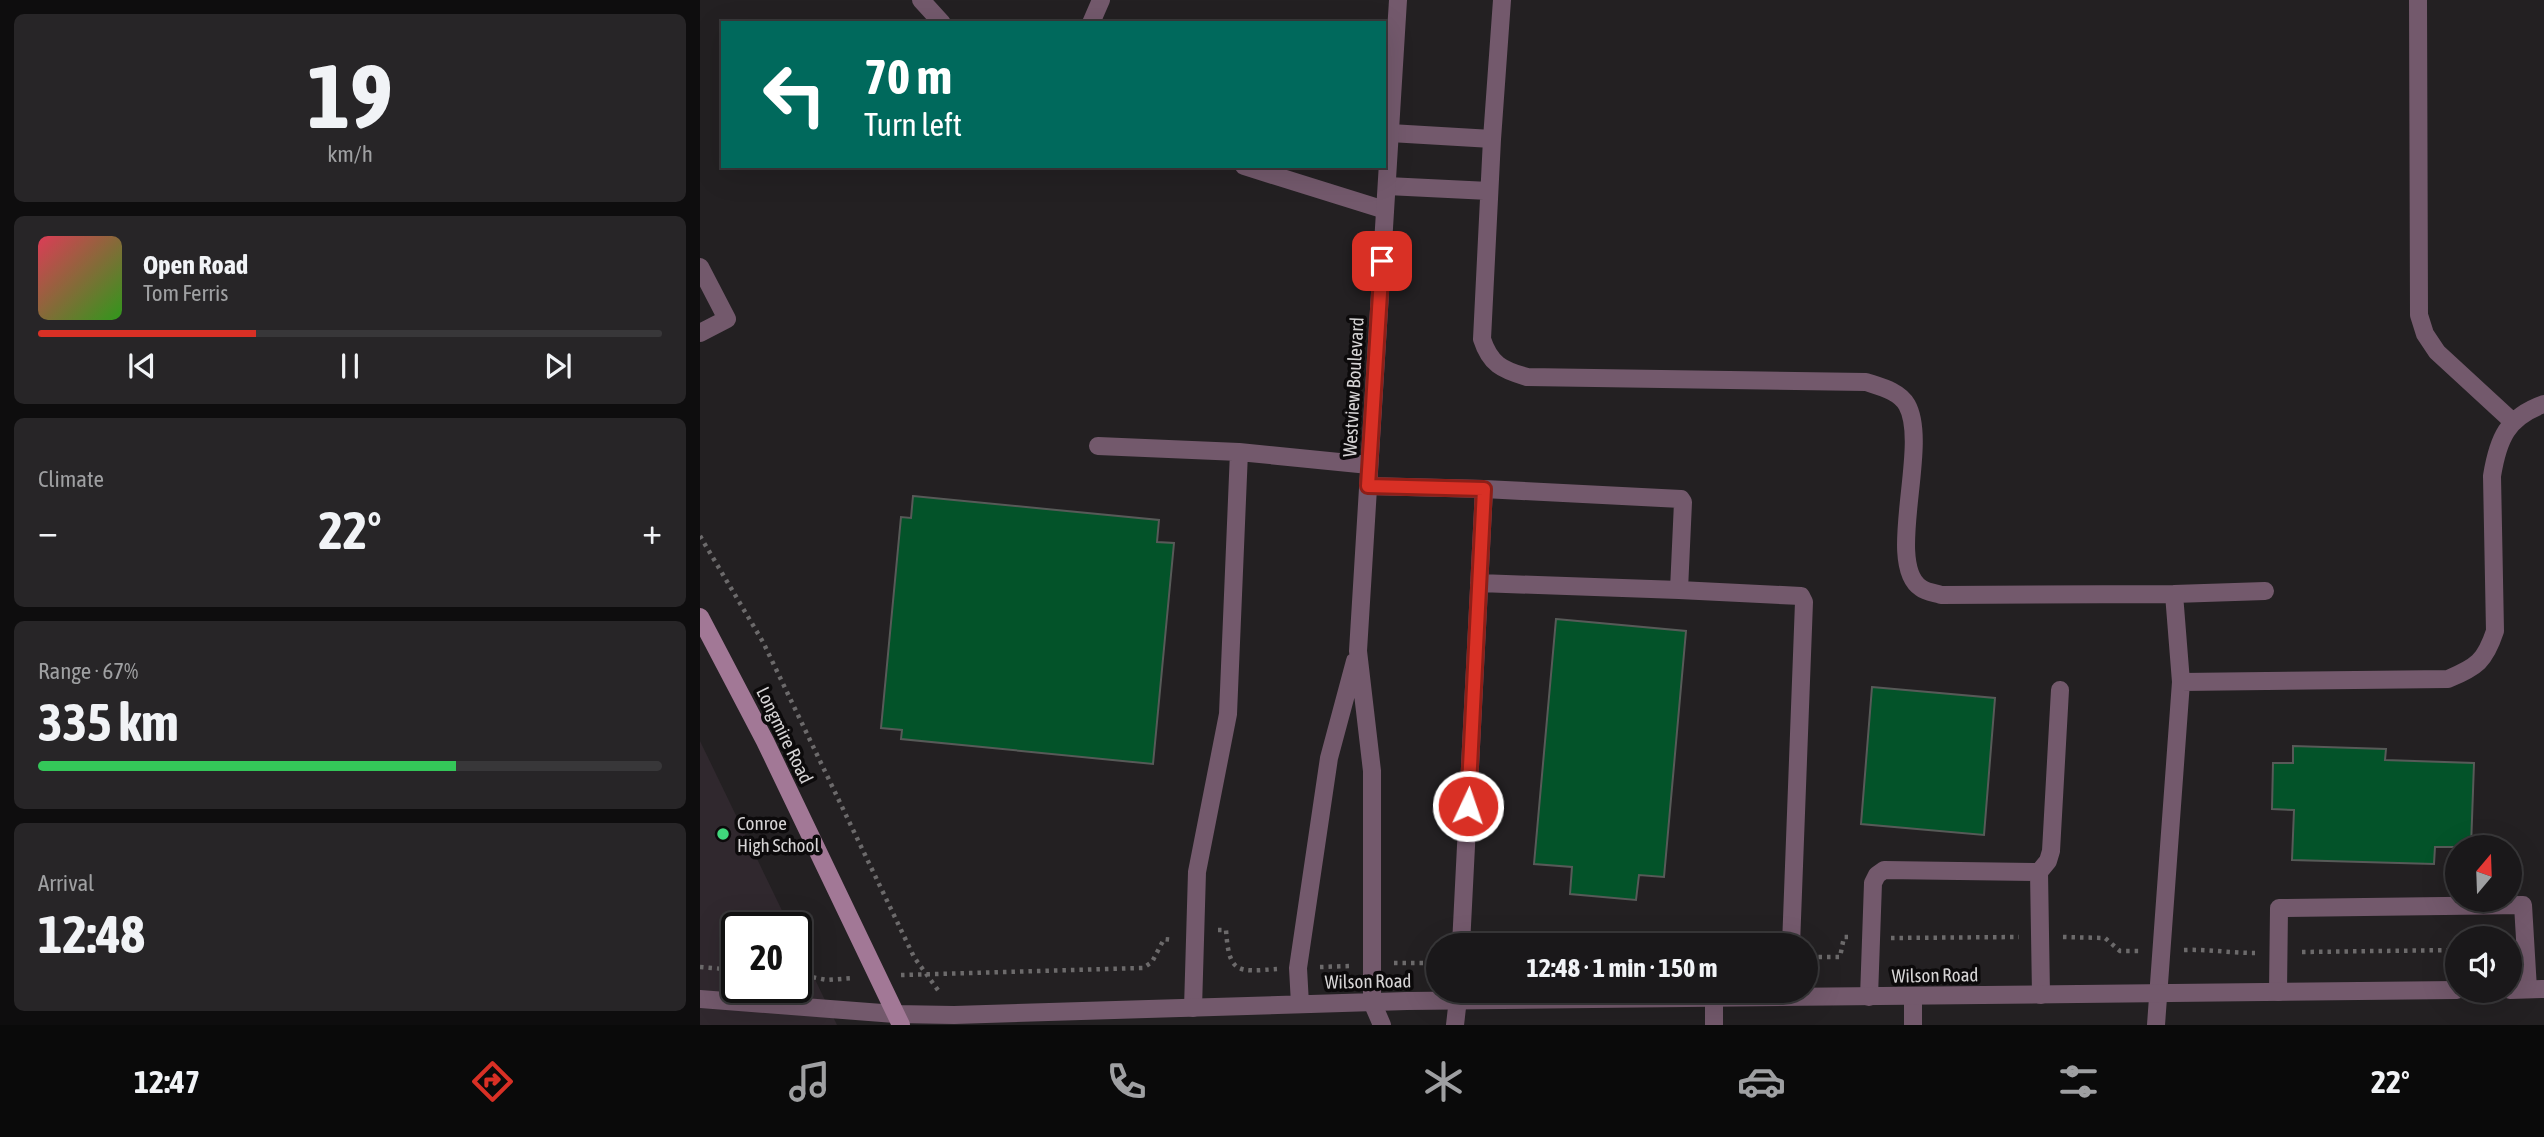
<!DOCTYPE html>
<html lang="en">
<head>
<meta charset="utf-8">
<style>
	:root { --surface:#1a181a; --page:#272527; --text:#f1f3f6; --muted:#9fa0a2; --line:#383739; --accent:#d93025 }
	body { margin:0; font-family:"Asap Condensed",sans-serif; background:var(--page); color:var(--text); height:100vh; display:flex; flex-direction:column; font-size:26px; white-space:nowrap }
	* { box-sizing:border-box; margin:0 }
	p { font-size:23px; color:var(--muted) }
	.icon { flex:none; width:38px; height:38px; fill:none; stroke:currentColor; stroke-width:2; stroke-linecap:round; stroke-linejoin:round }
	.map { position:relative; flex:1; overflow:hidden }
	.drawer { display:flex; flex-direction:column; gap:14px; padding:14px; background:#0e0d0e; width:700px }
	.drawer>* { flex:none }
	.hud { position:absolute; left:21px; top:21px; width:665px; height:147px; border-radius:0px; box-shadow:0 7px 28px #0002,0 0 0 2px var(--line); background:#00695c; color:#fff; overflow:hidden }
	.needle { width:46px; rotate:19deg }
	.fabs { position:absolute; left:1745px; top:835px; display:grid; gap:14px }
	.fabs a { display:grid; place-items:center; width:77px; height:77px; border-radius:50%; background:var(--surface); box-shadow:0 7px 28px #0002,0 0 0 2px var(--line); font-size:35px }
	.speed { position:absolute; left:21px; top:912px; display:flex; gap:14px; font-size:35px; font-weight:700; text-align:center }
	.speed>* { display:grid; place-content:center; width:91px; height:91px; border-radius:50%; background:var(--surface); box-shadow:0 7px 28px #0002,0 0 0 2px var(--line); line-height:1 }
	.speed .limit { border:4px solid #111; border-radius:10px; background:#fff; color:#111 }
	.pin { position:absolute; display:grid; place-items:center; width:60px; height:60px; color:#fff; margin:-30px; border-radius:14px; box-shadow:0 4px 10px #0006 }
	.me { position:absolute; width:77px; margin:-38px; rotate:3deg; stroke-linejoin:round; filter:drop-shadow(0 0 5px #0008) }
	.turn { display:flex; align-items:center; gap:24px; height:147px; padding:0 28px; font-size:32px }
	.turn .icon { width:91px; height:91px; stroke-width:2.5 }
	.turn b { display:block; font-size:49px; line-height:60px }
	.big { font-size:52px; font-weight:700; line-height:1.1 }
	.drawer .widget { flex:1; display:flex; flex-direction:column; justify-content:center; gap:10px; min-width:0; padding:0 24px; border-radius:10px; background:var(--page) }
	.drawer .dial { align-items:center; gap:0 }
	.dial b { font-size:91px; line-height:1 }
	.song { display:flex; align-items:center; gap:21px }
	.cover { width:84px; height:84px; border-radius:10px; background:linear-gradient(135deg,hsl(350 70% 55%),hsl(110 70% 35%)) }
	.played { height:7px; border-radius:4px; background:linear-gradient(90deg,var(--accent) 35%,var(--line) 35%) }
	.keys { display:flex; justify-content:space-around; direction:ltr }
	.heat { display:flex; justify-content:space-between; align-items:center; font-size:38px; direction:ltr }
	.charge { height:10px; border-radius:5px; background:linear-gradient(90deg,#34c759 67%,var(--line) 0) }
	.trip { position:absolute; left:726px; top:933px; width:392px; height:70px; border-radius:35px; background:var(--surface); box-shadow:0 7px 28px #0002,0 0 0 2px var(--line); font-weight:700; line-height:70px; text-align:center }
	.tab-bar { display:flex; height:112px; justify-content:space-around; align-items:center; background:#0a0a0a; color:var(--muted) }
	.tab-bar .icon { width:49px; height:49px }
	.tab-bar .selected { color:var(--accent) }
	.tab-bar b { font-size:32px; color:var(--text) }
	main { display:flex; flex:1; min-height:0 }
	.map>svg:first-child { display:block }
	.built { fill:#30282e }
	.building { fill:#035329; stroke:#575a58; stroke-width:2 }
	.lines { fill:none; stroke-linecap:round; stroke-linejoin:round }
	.path { stroke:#6c6a6b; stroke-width:4.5; stroke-dasharray:3.5 5; stroke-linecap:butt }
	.service { stroke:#73596c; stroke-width:18 }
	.minor { stroke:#73596c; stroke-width:18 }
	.tertiary { stroke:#73596c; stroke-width:18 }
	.secondary { stroke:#a27896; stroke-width:18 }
	.route-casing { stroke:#8d1f18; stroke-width:18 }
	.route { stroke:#d93025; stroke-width:12 }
	.poi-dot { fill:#40d77c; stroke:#0c0a0b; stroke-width:2.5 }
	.labels { text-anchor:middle; stroke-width:7; stroke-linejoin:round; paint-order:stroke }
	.street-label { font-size:19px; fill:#d6d4d5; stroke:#0c0a0b }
	.poi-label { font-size:19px; fill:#d6d4d5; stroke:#0c0a0b; text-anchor:start }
</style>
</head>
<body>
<main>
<section class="drawer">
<div class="widget dial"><b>19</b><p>km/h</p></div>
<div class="widget">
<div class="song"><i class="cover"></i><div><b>Open Road</b><p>Tom Ferris</p></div></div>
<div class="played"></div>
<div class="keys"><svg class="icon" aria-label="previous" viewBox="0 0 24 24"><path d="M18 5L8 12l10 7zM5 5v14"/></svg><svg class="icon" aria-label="pause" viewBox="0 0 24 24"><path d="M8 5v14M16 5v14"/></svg><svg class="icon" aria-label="next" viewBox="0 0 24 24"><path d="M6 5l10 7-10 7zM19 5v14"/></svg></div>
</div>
<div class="widget"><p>Climate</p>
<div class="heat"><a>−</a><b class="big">22°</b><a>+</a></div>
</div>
<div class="widget"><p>Range · 67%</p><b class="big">335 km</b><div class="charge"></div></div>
<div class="widget"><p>Arrival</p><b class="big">12:48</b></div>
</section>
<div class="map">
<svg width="1844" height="1025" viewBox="0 0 1844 1025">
	<rect width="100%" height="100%" fill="#232022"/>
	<path class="built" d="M0 741 90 927 37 928V987H96V940L137 1025H0Z"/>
	<path class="building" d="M213 496 459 520 457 542 474 543 453 764 201 739 202 730 181 728 201 517 211 518Z
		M856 619 986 631 964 877 939 875 936 900 870 894 872 867 834 864Z
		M1172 687 1295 698 1284 835 1161 824Z
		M1593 746 1686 749 1685 760 1774 763 1771 847H1735L1734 864 1592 860 1594 810 1572 809 1573 763H1593Z"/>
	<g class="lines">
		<path class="path" d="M0 536 63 642 214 957 240 993
			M518 930H526C529 974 537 972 577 969
			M1363 937 1405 938 1420 951H1440
			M1191 938 1319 937
			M1484 950C1508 949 1531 953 1555 953
			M1602 952 1757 950
			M1110 957H1140L1144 937H1148
			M694 963H738
			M0 967 37 970
			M620 967 650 966
			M96 974 127 980 154 978
			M201 975 443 968 452 962 464 939 473 940"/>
		<path class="service" d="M802 0 792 139 782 339C790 364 802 370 827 377L1166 382C1181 387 1199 391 1207 405 1230 446 1184 564 1221 588 1226 592 1235 593 1241 595L1474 594 1481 682 1456 1025
			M1718 0 1719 315 1725 334 1737 352 1813 422
			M690 133 792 139
			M687 186 789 191
			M0 267 27 319 0 333
			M398 446 539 452 669 465
			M668 486 784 489
			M779 583 979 590
			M1474 594 1565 591
			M1481 682 1748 679C1777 667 1785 661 1795 631L1792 476C1798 439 1807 417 1844 404
			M1339 872 1348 861 1351 851 1360 690
			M761 945 784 489 981 499 983 502 979 590 1101 596 1104 602 1091 945
			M1578 992 1579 908 1823 905 1828 989
			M1213 996V1025
			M1169 997 1173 883 1177 875 1184 870 1339 872 1341 995
			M672 1002 682 1025
			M493 1008 497 872 528 714 539 452
			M755 1025 759 990
			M1014 1025V999"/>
		<path class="minor" d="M221 0 242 23
			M391 23 401 0
			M544 166 685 210"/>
		<path class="tertiary" d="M1810 990 1844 989
			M0 999 195 1014 254 1015 707 1001 1757 990
			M672 1002V771L658 651 698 0
			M600 1004 598 968 629 758 655 661"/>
		<path class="secondary" d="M0 617 65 741 201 1025"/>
	</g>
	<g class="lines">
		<defs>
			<path id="route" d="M682 261 668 486 784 489 768 806"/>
		</defs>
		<use href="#route" class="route-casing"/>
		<use href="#route" class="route"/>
	</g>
	<circle class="poi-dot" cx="23" cy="834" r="7"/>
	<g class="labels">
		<g class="street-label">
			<text transform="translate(653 387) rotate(-87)" y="7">Westview Boulevard</text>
			<text transform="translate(85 735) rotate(64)" y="7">Longmire Road</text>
			<text transform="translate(1235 975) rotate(-1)" y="7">Wilson Road</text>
			<text transform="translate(668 981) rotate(-1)" y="7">Wilson Road</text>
		</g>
		<g class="poi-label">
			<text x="37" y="830">Conroe<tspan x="37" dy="22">High School</tspan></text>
		</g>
	</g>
</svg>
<div class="fabs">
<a><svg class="needle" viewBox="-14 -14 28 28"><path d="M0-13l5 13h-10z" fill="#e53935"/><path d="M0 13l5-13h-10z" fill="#9fa0a2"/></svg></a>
<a><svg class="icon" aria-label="sound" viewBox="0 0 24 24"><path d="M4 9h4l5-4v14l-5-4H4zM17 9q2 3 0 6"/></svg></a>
</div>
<div class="speed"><div class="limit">20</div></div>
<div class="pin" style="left:682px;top:261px;background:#d93025"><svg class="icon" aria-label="arrive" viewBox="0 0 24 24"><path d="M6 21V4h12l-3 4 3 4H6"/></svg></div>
<svg class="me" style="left:768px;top:806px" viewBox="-20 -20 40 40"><circle r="17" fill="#d93025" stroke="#fff" stroke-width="3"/><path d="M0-11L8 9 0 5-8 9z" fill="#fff"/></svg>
<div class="trip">12:48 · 1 min · 150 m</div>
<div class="hud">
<div class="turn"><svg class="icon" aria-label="left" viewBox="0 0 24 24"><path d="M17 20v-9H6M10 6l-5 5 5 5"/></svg><div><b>70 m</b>Turn left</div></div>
</div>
</div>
</main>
<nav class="tab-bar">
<b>12:47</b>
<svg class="icon selected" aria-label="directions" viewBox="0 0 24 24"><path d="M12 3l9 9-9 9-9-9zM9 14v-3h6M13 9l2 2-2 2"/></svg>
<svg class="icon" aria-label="music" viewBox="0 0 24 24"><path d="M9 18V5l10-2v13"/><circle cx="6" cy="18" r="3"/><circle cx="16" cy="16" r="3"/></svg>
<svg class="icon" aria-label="phone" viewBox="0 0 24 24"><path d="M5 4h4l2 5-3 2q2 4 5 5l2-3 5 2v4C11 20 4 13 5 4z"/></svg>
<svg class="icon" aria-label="climate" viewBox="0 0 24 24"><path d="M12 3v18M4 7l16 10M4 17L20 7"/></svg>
<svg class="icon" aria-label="car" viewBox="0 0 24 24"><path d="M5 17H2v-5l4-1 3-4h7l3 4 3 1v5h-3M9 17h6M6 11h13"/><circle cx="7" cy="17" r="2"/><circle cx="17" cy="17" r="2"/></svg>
<svg class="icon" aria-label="filters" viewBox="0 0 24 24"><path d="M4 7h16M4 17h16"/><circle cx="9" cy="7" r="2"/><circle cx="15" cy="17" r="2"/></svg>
<b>22°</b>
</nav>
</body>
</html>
